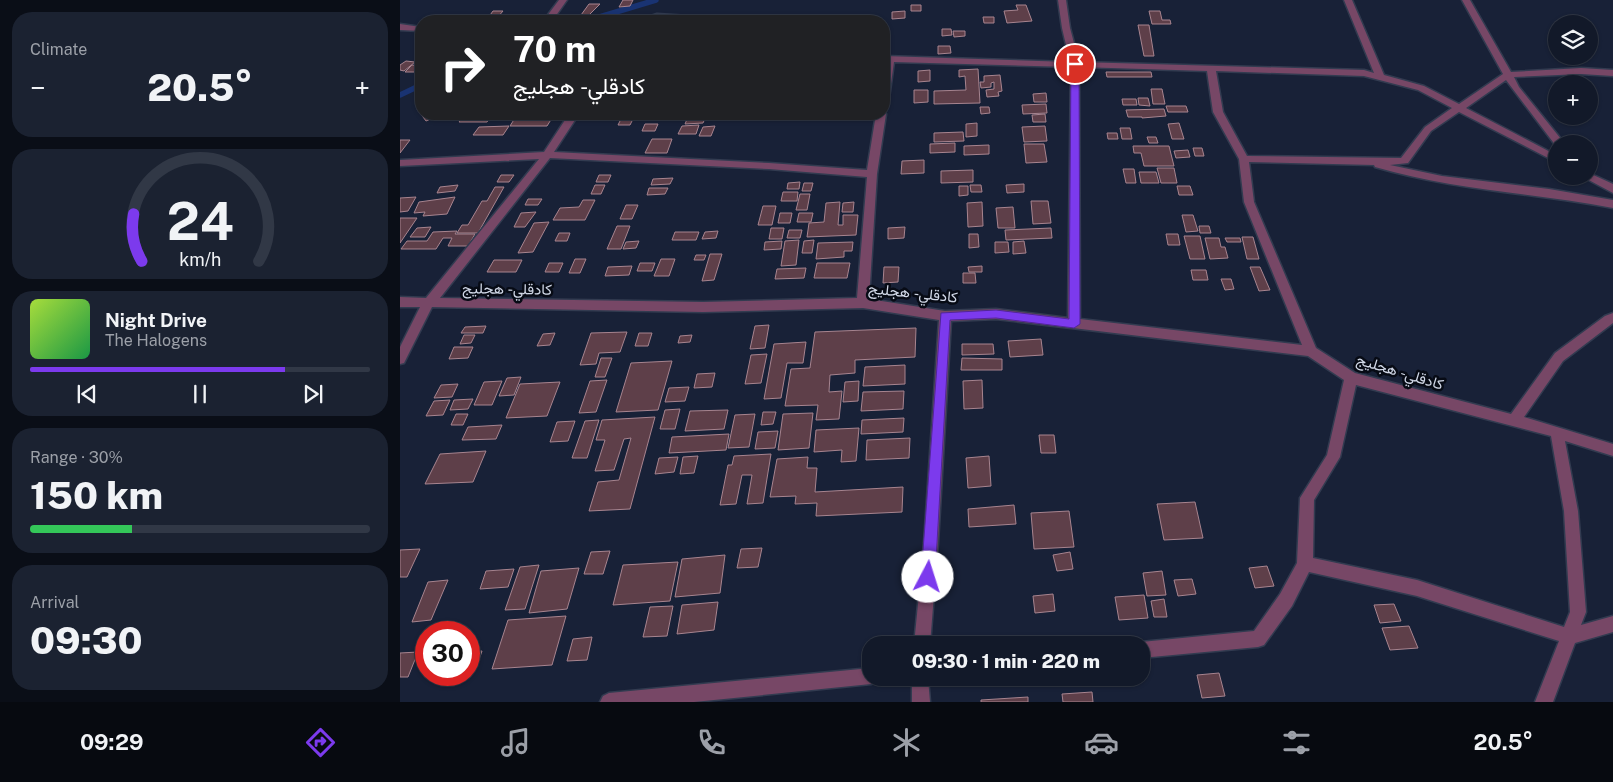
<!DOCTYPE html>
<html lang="en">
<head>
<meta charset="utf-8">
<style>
	:root { --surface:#121929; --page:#1b2231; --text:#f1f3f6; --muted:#9ca0a8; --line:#313846; --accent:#7c3aed }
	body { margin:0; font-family:"Public Sans",Vazirmatn,sans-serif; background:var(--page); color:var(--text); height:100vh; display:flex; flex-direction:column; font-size:19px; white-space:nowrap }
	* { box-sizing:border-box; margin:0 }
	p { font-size:16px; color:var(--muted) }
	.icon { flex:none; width:28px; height:28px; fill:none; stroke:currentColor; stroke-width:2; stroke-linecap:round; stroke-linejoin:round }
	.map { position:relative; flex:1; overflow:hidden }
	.details { display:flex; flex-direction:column; gap:12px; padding:12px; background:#0a0e17; width:400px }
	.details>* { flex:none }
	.hud { position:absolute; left:15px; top:15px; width:475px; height:105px; border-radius:20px; box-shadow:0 1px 4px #0004,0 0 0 1px var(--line); background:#202124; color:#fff; overflow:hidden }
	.controls { position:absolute; left:1148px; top:15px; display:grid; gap:10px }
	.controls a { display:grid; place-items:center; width:50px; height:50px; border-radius:50%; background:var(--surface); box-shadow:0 1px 4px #0004,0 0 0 1px var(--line); font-size:25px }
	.speed { position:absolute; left:15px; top:621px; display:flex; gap:10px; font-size:25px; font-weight:700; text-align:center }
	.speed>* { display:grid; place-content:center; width:65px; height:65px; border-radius:50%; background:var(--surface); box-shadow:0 1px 4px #0004,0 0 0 1px var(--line); line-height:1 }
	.speed .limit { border:8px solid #d22; background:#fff; color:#111 }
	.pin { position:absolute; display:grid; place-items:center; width:42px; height:42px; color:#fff; margin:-21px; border:2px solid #fff; border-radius:50%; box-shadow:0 1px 5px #0007 }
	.me { position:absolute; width:55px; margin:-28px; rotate:5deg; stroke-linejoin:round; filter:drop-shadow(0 0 4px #0008) }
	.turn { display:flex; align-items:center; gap:18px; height:105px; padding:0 15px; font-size:22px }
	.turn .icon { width:65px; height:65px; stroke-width:2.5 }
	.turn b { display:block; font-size:35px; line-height:42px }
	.big { font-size:38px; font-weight:800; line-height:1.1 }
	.details .card { flex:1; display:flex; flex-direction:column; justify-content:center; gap:8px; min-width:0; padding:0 18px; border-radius:20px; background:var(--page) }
	.details .dial { align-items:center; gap:0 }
	.dial svg { height:130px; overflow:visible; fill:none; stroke:var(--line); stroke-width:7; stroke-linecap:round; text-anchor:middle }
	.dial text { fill:var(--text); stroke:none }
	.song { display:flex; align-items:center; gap:15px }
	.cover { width:60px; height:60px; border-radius:8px; background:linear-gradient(135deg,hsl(80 70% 55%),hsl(140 70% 35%)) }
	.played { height:5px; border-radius:2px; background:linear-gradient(90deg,var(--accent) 75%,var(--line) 75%) }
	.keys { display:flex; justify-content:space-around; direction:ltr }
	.heat { display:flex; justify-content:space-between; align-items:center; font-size:28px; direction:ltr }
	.charge { height:8px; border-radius:4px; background:linear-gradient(90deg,#34c759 30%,var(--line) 0) }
	.trip { position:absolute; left:462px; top:636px; width:288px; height:50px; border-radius:20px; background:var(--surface); box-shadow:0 1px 4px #0004,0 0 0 1px var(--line); font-weight:800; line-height:50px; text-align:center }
	.tab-bar { display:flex; height:80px; justify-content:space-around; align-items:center; background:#070a10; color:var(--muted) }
	.tab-bar .icon { width:35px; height:35px }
	.tab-bar .on { color:var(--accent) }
	.tab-bar b { font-size:22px; color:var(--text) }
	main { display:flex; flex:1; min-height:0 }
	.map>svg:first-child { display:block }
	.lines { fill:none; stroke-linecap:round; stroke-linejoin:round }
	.stream { stroke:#193372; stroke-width:5.5 }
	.building { fill:#5e3f49; stroke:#a7848f }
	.minor-casing { stroke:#323b50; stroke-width:3 }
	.minor { fill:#774766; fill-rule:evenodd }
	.route { fill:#7c3aed; stroke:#51269a }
	.labels { text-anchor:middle; stroke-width:5; stroke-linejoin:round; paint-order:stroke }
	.street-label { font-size:15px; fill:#d1d8e7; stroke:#070b15 }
</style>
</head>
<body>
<main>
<section class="details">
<div class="card"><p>Climate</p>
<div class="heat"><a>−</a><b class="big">20.5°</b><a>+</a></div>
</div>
<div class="card dial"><svg viewBox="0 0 100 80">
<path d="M14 69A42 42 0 1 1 86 69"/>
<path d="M14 69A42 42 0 0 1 9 40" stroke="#7c3aed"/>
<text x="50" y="56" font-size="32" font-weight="700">24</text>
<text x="50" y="72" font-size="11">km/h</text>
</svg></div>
<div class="card">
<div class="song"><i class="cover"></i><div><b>Night Drive</b><p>The Halogens</p></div></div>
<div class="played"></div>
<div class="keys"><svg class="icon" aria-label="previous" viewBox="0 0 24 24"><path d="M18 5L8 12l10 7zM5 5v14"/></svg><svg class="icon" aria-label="pause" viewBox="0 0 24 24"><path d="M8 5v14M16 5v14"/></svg><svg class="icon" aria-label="next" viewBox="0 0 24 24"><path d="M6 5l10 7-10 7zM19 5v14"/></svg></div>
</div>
<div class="card"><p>Range · 30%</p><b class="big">150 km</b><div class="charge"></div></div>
<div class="card"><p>Arrival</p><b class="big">09:30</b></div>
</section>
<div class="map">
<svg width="1213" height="702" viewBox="0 0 1213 702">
	<rect width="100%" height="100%" fill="#182137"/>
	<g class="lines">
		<path class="stream" d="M186 21 256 0
			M0 95 21 85"/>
	</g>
	<path class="building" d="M223 0H233L230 6 219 7Z
		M189 4H200L189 15H181Z
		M511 5H521V11H511Z
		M616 5H626L632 21 607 23 604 11 618 10Z
		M93 11H103L97 18H88Z
		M505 11V18L492 19V12Z
		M749 11H760L762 20H770L771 24H752Z
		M38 15H50L45 20H33Z
		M583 17H594V23H584Z
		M738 25H749L754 56H744Z
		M542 29H551L552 35 542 36Z
		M553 31H565V36L554 37Z
		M538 46H550L551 53 538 54Z
		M6 61 15 62 4 71 0 70V65Z
		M12 65 21 66 15 72H5Z
		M578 69 580 103 534 104V91L566 90 565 76 559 77V70Z
		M530 70V81L518 82V71Z
		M706 72H751L752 77H707Z
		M600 75 602 91 598 92 599 96 587 97 586 90 594 89V82L591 83V87L581 88 580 82H584V76Z
		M751 89H762L765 104H753Z
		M514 90H528V102L514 103Z
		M646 93 647 102H634L633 94Z
		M738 98H748L750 106 739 105Z
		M722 99H736L737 105H723Z
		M646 104 647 113 623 114 622 105Z
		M766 106H786L788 112H768Z
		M580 107H589L590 113 581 114Z
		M21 108V114L40 115 26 121 17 109Z
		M764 109 766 116 742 118V117H728L726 110Z
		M295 114H307L303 123 285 124 288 117H294Z
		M645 114 646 122H633L632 115Z
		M64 116H91L87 122H59Z
		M222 117H234L230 125H218Z
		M115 118H152L147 126H110Z
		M577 123V136L566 137V124Z
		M779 123 784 139H772L768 124Z
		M245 124H258L255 131H242Z
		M299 125 296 134H278L282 126Z
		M109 126 103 135H73L79 127Z
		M315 126 311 136H299L303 127Z
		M645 126 647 141 624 142 622 127Z
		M720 128H730L732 139H722Z
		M563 132 564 141 534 142V133Z
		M707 133H717L718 139H708Z
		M747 137H756L758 143H749Z
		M252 139H272L267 153H245Z
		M0 140H10L0 153Z
		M555 143V152L530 153V144Z
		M624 144H644L647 162 626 163Z
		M589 145V154L564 155V146Z
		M733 146H769L774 166H744L741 153H734Z
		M793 148H802L804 156H795Z
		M788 150 790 157 776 158 774 151Z
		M524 160V173L501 174 502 161Z
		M757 168H774L777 183H761Z
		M723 169H734L736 183H726Z
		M573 170V182L541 183V171Z
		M739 172H756L759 183H741Z
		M101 175H114L109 182H97Z
		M199 175H211L208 182H196Z
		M273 178 270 184 251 185 253 179Z
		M400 182 399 189H387L388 183Z
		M404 183H413L411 191H402Z
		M624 184V192L607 193 606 185Z
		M58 185 55 191 37 193 40 187Z
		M195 185H205L201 194H191Z
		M570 185H581L582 192H571Z
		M559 186H568V195L559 196Z
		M777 186H790L793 195H779Z
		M95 187H104L78 233H57L62 225H68L82 201H87Z
		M249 188H268L265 194 247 195Z
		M383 192H398L397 201H381Z
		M400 194H410L407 210H396Z
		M16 197 8 211 0 212V198Z
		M55 197 47 214 23 216 25 212 14 213 19 202Z
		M128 199H142L138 205H125Z
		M183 200H195L185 220H153L160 208 179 207Z
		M631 201H648L651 223 633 224Z
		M440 202 438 225H443V215H458L456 235 407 237 409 223 424 222 426 203Z
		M454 202 453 212H442L443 203Z
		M582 202 583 226 568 227 567 203Z
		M226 205H238L232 219H220Z
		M363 206H376L372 225H358Z
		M613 207 615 228H598L596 208Z
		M136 212 125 227H114L121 213Z
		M380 213H392L390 223H378Z
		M399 213H413L411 222H397Z
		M782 215H793L798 231 786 232Z
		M0 218H17L0 243Z
		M149 222 133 252 118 253 134 223Z
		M217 226H230L221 249H207Z
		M799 226H809L811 233H800Z
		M31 227 25 237H10L17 228Z
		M505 227 504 238 488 239V228Z
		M371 228H384L382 239H369Z
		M651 228 652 238 606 240 605 230Z
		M389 230H402L400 238H387Z
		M57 231 55 234H75L68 246H48L52 238H43L36 249H1L7 241H27L33 232Z
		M318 231 316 238 302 239 305 232Z
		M275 232H299L296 240H272Z
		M159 233H170L167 241H155Z
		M569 234H578L579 247 569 248Z
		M766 234H778L780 245H768Z
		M784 236H800L805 259H790Z
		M842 237H853L859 259H847Z
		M805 238H819L821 247H825L828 258 810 259Z
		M825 238H840L841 242H827Z
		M399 240 396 265 381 266 385 241Z
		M414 240 412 253H402L404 241Z
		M239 241 236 248 223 249 226 242Z
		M382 241 381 249 364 250 365 242Z
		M624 241 626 253 613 254V242Z
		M453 242 452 251H444V257L416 259 418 243Z
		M595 242H608L609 252 595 253Z
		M310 254H322L314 280 302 281Z
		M296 255H306L304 260H294Z
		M175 259H186L180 273H169Z
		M261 259H275L269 276H254Z
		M94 260H122L116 272H87Z
		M149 263H163L159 272H145Z
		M240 263H255L252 271H237Z
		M417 263H450L447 278H414Z
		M232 266 229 275 205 276 208 267Z
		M582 266V272H569L568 267Z
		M484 267H499L498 282 483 283Z
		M850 267H860L870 290 859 291Z
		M406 268 404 278 375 279 377 269Z
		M791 270H806L808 280H793Z
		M563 273H575L576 283H563Z
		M821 279H831L834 289 825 290Z
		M369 325 365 348 350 349 355 326Z
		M86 326 83 333H61L65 327Z
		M516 328 515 357 455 360V373L430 375 429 392 442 391 439 419 416 420 418 405 385 406 391 369 410 368 415 332Z
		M227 332 220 352 199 353 196 364 180 365 191 333Z
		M155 333 150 345 137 346 143 334Z
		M239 333H252L248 346H235Z
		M64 335H75L71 343 60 344Z
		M292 335 290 342 278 343 280 336Z
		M641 339 643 355 610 357 608 341Z
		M406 342 403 363H387L381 398 364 399 374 344Z
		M562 344H593L594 354 562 355Z
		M54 347H73L68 358 49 359Z
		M367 354 361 383 345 384 351 355Z
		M201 358H212L205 377H195Z
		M562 358 602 359V370H561Z
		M272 361 258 410 216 412 231 363Z
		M505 365V384L463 386 465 367Z
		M315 373 312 387 294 388 297 374Z
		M121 377 114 395 99 396 107 378Z
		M207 380 196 412 179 413 190 381Z
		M582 380 583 408 564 409 563 381Z
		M102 381 92 405H74L84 382Z
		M459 381 458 401 443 402 445 382Z
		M160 382 147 416 106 418 120 384Z
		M58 384 52 397 34 398 41 385Z
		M289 387 285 401 265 402 269 388Z
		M504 391 503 409 461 411 463 392Z
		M73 399 68 409 50 410 54 400Z
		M50 400 43 415 26 416 34 401Z
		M280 409 275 429H260L265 410Z
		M328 410 324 429 285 431 290 411Z
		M363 412H376L373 424 361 425Z
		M413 413 409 448 378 450 383 414Z
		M56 414H68L63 425H51Z
		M355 414 349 447 328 448 335 415Z
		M255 417 230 509 189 511 198 482 219 480 231 438 224 439 214 470 195 471 205 440H196L202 420Z
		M504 418 503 432 461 434 462 420Z
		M199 420 187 458H172L185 421Z
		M175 421 168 441 150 442 157 422Z
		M102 425 96 439 62 440 68 427Z
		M459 428 456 461 441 462 442 450 414 452 416 430Z
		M378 431 375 448 355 449 358 432Z
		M329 434 326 450 269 453 272 437Z
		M639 435H654L656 453H641Z
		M510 438 509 458 466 460 467 440Z
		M86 451 73 482 25 484 40 454Z
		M371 454 363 503 347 504 352 475H342L336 504 320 505 328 465H332L334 456Z
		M298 456 294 473 280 474 283 457Z
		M589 456 591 486 568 488 566 458Z
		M278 457 274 472 255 474 259 458Z
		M408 457 407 468H417L415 492 503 487 502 512 416 516 417 503 395 504 396 496 370 497 377 459Z
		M795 502 803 538 764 540 757 504Z
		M614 505 616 524 569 527 568 509Z
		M669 511 674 547 634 549 631 513Z
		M362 548 358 567 337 568 341 549Z
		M20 549 7 577H0V550Z
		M210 551 203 574H184L191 552Z
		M670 552 673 569 657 571 653 555Z
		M325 555 320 593 275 597 282 559Z
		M278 562 270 601 213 605 223 565Z
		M139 565 125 609 105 610 120 567Z
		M867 566 874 586 855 588 849 568Z
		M179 568 167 609 129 613 141 571Z
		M114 569 108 587 80 589 86 571Z
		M762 571 766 595 747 596 743 573Z
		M792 579 796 594 778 596 774 580Z
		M48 580 31 620 12 622 28 582Z
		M653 594 655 611 635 613 633 596Z
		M744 595 748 618 719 620 715 597Z
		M764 599 767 617H754L751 601Z
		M318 602 314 630 277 634 282 605Z
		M994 604 1001 621 980 623 974 605Z
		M273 606 267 636 243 637 250 607Z
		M166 616 152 665 92 669 108 620Z
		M1009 626 1018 648 990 650 982 628Z
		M192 637 187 660 167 661 173 639Z
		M82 651 75 671H69V652Z
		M18 652 8 677H0V653Z
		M819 673 825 696 802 698 797 675Z
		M692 692 693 702H663L662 694Z
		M628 697V702H581V700Z"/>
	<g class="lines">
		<defs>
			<path id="minor" d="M159 0H167L155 17 160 21H125L129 19 147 16Z
				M658 0H666L670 28 679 62 964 70 974 73 944 0H952L984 75 1024 86 1059 104 1103 74 1062 0H1070L1111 72 1181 68 1213 70V76L1181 74 1114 77 1119 87 1165 144H1156V146L1106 80 1066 108 1156 155V162L1059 112 1031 131 1008 163 990 165 1042 176 1149 189 1213 200V208C1134 193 1053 190 975 167L974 165 849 162 854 202 916 348 955 373 1111 414 1155 353 1205 316 1213 313V323L1163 361 1124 417 1213 444V456L1165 441 1178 511 1186 612 1181 625 1213 616V632L1175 643 1153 702H1135L1159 641 1017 596 909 572 892 606 864 645 858 647 741 658V645H735L741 642 854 631 880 594 897 563 900 498 927 455 944 380 908 356 596 319 551 321 538 543 530 645H514L524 543 539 320 463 308 303 312 32 307 4 363 0 364V347L20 307H0V297L26 298 139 159 0 166V160L144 152 169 114H179L154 152 369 163 467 170 476 114H484V112L486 114 477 174 469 299 545 311 596 309 668 318 671 67 494 62 489 98 484 101V56L670 62 662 28ZM679 67 807 71 813 112 839 159 844 202 902 345 680 319ZM816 71 964 76 1018 90 1052 108 1025 127 1001 158 847 156 823 112ZM150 158 369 169 467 177 457 298 303 302 40 298ZM956 385 1151 436 1164 511 1170 612 1164 627 1017 580 913 558 914 500 940 457Z
				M257 14 305 17 316 21 257 18 247 21H235Z
				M0 24 21 27V31L0 30Z
				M1189 173 1213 184V193L1185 178 1184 176H1189Z
				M471 668V678H479L477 682 471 684 294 702H200L203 696 209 693Z
				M512 678H528L530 702H512Z"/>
		</defs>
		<use href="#minor" class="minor-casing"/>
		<use href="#minor" class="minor"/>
	</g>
	<path class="route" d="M675 62 679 64 680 324 674 328 596 318 550 320 535 577 533 582 528 584 523 582 521 577 541 313 596 310 669 319 671 64Z"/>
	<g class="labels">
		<g class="street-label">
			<text transform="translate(107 289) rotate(1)" y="5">كادقلي - هجليج</text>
			<text transform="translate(513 293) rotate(6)" y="5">كادقلي - هجليج</text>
			<text transform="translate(1000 372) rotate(17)" y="5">كادقلي - هجليج</text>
		</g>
	</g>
</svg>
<div class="controls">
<a><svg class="icon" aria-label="layers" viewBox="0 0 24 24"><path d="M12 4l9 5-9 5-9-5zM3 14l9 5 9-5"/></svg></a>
<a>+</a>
<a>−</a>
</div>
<div class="speed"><div class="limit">30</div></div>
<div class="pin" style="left:675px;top:64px;background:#d93025"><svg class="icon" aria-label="arrive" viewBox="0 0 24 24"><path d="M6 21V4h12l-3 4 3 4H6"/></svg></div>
<svg class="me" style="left:528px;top:577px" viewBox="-20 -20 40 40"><circle r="19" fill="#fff"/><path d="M0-13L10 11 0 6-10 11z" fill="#7c3aed"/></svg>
<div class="trip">09:30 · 1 min · 220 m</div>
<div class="hud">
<div class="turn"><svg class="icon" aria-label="right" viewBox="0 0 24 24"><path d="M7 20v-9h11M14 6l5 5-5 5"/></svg><div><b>70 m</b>كادقلي - هجليج</div></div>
</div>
</div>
</main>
<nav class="tab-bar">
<b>09:29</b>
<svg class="icon on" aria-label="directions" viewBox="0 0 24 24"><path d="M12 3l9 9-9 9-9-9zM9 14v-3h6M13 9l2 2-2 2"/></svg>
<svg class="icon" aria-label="music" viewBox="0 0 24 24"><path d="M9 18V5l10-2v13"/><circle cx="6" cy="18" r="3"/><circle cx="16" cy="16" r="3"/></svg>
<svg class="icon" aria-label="phone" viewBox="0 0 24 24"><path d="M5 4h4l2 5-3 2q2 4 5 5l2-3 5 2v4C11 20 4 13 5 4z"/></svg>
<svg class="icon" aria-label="climate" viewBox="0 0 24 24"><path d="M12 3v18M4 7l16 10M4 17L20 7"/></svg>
<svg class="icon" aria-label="car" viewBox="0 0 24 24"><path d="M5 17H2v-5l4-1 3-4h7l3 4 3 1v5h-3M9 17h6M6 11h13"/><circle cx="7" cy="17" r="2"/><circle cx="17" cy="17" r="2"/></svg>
<svg class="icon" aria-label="filters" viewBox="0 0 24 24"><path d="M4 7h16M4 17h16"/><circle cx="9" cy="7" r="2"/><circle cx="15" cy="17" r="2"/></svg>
<b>20.5°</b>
</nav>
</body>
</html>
